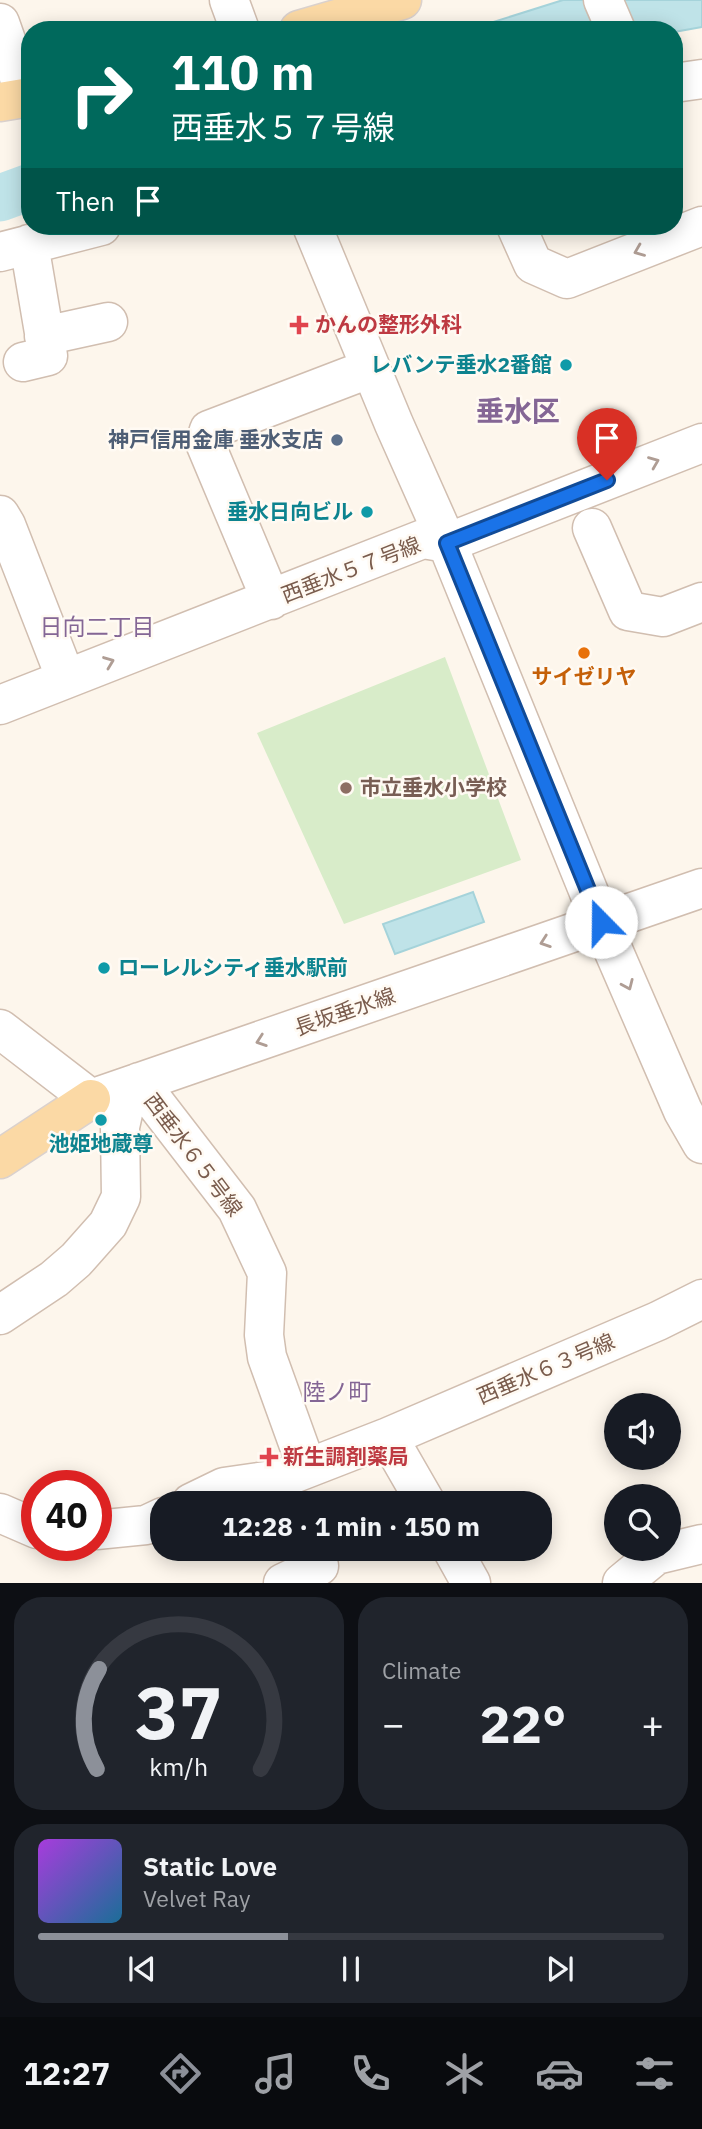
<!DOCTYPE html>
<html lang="en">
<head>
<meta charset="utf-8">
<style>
	:root { --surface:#171b24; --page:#20242c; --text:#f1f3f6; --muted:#9ea1a6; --line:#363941; --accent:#8c9099 }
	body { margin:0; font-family:"IBM Plex Sans","Noto Sans JP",sans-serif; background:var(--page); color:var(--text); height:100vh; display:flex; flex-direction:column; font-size:26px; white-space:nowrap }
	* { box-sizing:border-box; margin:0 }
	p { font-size:23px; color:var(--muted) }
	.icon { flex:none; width:38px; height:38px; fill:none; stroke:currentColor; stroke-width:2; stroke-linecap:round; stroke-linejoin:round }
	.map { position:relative; height:1583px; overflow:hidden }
	.side { display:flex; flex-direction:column; gap:14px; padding:14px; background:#0d0f14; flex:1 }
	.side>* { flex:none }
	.hud { position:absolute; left:21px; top:21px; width:662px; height:214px; border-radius:28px; box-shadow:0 4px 18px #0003; background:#00695c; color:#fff; overflow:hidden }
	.tools { position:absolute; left:604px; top:1393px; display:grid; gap:14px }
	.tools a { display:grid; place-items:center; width:77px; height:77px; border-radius:50%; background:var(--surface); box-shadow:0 4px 18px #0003; font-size:35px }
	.speed { position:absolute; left:21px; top:1470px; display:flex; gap:14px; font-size:35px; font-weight:700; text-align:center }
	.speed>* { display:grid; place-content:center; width:91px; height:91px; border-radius:50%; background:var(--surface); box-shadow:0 4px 18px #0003; line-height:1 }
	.speed .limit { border:10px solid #d22; background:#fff; color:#111 }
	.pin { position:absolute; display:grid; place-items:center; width:60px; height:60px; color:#fff; margin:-72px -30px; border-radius:50% 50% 50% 0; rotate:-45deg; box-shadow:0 0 7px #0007 }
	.pin .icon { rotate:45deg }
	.me { position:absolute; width:77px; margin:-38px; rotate:338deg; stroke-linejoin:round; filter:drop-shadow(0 0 5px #0008) }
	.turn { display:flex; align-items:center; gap:24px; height:147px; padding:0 35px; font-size:32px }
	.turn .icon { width:91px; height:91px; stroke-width:2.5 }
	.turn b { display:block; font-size:49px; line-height:60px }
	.then { display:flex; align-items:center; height:66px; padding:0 35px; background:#0003; gap:14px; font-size:26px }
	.big { font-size:52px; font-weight:800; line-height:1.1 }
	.side .card { flex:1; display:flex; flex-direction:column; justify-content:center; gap:10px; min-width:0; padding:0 24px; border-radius:28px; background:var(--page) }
	.side .dial { align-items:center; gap:0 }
	.dial svg { height:182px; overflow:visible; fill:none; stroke:var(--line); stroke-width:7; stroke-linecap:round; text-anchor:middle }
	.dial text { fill:var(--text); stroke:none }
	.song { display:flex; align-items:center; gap:21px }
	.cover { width:84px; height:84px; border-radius:10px; background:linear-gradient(135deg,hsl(280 70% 55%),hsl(200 70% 35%)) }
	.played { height:7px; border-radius:4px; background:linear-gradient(90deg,var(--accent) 40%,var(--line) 40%) }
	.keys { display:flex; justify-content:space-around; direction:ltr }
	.heat { display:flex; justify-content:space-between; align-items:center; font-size:38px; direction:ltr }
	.side .tiles { flex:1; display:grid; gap:14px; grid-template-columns:1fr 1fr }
	.card:last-child { grid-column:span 2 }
	.trip { position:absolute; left:150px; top:1491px; width:402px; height:70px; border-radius:28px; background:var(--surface); box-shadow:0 4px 18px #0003; font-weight:800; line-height:70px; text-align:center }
	.tabs { display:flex; height:112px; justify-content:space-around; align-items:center; background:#090b0e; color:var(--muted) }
	.tabs .icon { width:49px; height:49px }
	.tabs .on { color:var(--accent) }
	.tabs b { font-size:32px; color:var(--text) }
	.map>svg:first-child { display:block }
	.green { fill:#d8ecc9 }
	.water { fill:#bfe3e8; stroke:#a5d3da; stroke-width:2 }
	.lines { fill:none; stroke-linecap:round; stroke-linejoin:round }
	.river { stroke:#bfe3e8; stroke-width:47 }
	.minor-casing { stroke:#d1beb0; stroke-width:41 }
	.major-casing { stroke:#dad1cd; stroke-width:41 }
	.minor { stroke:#fff; stroke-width:38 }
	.major { stroke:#fbd9a5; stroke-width:38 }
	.oneway { stroke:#af9d94 }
	.route-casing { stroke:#114b97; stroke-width:18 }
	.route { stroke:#1a73e8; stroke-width:12 }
	.health-dot { fill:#e0444e; stroke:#fffaf3; stroke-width:2.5 }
	.culture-dot { fill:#0f9aa8; stroke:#fffaf3; stroke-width:2.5 }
	.service-dot { fill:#5c6f8a; stroke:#fffaf3; stroke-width:2.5 }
	.food-dot { fill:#e8710a; stroke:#fffaf3; stroke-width:2.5 }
	.education-dot { fill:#8d6e63; stroke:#fffaf3; stroke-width:2.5 }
	.labels { text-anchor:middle; stroke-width:5; stroke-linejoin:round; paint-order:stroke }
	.health-label { font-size:21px; font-weight:bold; fill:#be3a42; stroke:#fffaf3; text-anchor:start }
	.culture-label { font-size:21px; font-weight:bold; fill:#0d838f; stroke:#fffaf3; text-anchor:end }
	.service-label { font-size:21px; font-weight:bold; fill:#4e5e75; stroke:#fffaf3; text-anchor:end }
	.street-label { font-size:21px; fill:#7a5c4d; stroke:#fffaf3 }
	.food-label { font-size:21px; font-weight:bold; fill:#c56008; stroke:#fffaf3 }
	.education-label { font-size:21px; font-weight:bold; fill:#785e54; stroke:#fffaf3; text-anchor:start }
	.neighbourhood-label { font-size:23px; fill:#846695; stroke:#fffaf3 }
	.district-label { font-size:28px; font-weight:bold; fill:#846695; stroke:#fffaf3 }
</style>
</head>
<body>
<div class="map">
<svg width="702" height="1583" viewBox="0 0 702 1583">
	<rect width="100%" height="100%" fill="#fdf6ec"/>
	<path class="green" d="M445 657 521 860 344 924 257 733Z"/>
	<path class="water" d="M563 0H702V27L674 32V30H468Z
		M473 892 484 922 395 954 383 924Z"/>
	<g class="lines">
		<path class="river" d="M0 198 30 187"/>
		<defs>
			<path id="minor" d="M229 0 240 30
				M603 0 616 30
				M0 23 26 97
				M674 83 702 79
				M312 226 394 424 447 543 601 922 683 1111 702 1144
				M516 226 533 264 567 279 702 226
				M0 252 101 226
				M44 336 108 322
				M23 362 48 356 29 244
				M0 515 6 525 66 679
				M592 528 628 611 663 617 702 602
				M271 600 205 443 209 430 371 368
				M0 705 423 539 447 543 702 443
				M0 1029 91 1099 702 888
				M139 1082 237 1209 267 1273 264 1335 267 1357 307 1468
				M0 1315 54 1279 76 1260 108 1224 121 1197 120 1127 129 1086
				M388 1437 426 1503
				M191 1503 224 1487 280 1479 388 1437 658 1321 702 1299
				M0 1513 37 1529
				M96 1530 146 1525 163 1517
				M452 1549 471 1583
				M283 1583 319 1566
				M622 1583 656 1555 702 1544"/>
			<path id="major" d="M299 30 402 0
				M0 102 30 97
				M0 1159 91 1099"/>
		</defs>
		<use href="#minor" class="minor-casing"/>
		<use href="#major" class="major-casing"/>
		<use href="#minor" class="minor"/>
		<use href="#major" class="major"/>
	</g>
	<defs><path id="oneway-chevron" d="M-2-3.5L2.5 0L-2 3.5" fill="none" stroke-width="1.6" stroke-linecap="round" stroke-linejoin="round" transform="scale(1.75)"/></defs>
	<g class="oneway">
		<use href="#oneway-chevron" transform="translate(639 251) rotate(158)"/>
		<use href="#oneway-chevron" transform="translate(654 462) rotate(-22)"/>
		<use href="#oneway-chevron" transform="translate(109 662) rotate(-21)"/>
		<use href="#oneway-chevron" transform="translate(545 942) rotate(161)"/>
		<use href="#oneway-chevron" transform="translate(628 985) rotate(66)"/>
		<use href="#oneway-chevron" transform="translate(261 1041) rotate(161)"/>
	</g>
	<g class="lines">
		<defs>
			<path id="route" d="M601 922 447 543 607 480"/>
		</defs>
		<use href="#route" class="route-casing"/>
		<use href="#route" class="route"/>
	</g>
	<g class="health-dot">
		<path d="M295.5 314.5h7v7h7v7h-7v7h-7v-7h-7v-7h7z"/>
		<path d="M265.5 1446.5h7v7h7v7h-7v7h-7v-7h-7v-7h7z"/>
	</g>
	<g class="culture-dot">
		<circle cx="566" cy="365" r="7"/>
		<circle cx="367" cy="512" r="7"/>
		<circle cx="104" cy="968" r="7"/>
		<circle cx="101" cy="1120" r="7"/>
	</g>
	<circle class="service-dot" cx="337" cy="440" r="7"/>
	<circle class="food-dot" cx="584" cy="653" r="7"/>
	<circle class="education-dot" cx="346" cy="788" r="7"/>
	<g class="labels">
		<g class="health-label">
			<text x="315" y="332">かんの整形外科</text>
			<text x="283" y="1464">新生調剤薬局</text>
		</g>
		<g class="culture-label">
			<text x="552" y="372">レバンテ垂水2番館</text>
			<text x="353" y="519">垂水日向ビル</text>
			<text x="118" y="975" text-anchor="start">ローレルシティ垂水駅前</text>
			<text x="101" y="1151" text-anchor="middle">池姫地蔵尊</text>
		</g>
		<g class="service-label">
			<text x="323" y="447">神戸信用金庫 垂水支店</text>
		</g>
		<g class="street-label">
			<text transform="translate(351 570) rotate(-21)" y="7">西垂水５７号線</text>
			<text transform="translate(345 1012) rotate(-19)" y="7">長坂垂水線</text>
			<text transform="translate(193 1155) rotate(53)" y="7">西垂水６５号線</text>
			<text transform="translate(546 1369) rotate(-23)" y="7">西垂水６３号線</text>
		</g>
		<g class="food-label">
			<text x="584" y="684">サイゼリヤ</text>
		</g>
		<g class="education-label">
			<text x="360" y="795">市立垂水小学校</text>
		</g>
		<g class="neighbourhood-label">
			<text x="97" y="635">日向二丁目</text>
			<text x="337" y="1400">陸ノ町</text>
		</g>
		<g class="district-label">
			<text x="518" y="421">垂水区</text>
		</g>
	</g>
</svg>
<div class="tools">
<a><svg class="icon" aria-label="sound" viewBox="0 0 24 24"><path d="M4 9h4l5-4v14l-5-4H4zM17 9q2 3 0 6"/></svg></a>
<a><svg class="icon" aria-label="search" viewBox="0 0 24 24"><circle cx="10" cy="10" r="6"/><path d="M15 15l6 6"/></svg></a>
</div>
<div class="speed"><div class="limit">40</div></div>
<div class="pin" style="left:607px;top:480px;background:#d93025"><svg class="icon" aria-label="arrive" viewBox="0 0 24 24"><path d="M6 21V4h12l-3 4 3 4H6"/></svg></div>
<svg class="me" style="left:601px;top:922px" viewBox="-20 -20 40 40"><circle r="19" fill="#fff"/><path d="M0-13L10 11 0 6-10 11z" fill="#1a73e8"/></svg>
<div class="trip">12:28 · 1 min · 150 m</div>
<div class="hud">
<div class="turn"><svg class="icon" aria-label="right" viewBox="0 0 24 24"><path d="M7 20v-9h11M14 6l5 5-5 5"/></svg><div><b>110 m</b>西垂水５７号線</div></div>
<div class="then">Then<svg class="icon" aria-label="arrive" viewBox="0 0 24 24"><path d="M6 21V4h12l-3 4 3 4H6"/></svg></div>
</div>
</div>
<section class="side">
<div class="tiles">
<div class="card dial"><svg viewBox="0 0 100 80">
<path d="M14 69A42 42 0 1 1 86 69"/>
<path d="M14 69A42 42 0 0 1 15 25" stroke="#8c9099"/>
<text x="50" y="56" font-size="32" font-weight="700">37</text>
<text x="50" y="72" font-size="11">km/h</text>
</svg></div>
<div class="card"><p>Climate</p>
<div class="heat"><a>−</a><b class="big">22°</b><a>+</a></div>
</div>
<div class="card">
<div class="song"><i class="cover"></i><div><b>Static Love</b><p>Velvet Ray</p></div></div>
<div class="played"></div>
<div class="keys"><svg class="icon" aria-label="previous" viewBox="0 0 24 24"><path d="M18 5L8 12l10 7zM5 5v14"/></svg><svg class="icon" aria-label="pause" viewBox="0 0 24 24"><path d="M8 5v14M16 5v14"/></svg><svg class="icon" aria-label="next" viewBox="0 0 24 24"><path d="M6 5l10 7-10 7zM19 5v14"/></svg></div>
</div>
</div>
</section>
<nav class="tabs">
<b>12:27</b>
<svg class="icon on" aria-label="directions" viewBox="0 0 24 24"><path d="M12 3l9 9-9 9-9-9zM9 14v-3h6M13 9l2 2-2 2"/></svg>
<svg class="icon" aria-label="music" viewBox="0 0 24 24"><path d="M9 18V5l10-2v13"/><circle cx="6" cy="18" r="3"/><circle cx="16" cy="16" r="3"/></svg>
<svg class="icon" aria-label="phone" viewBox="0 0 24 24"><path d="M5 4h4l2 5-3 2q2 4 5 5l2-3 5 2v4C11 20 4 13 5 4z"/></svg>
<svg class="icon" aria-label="climate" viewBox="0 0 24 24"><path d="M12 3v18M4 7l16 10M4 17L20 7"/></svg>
<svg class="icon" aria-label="car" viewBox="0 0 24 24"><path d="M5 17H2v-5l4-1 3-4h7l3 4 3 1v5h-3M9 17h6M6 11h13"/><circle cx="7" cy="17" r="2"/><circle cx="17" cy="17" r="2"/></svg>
<svg class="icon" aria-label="filters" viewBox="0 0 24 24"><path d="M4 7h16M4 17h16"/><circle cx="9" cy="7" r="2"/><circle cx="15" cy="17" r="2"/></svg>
</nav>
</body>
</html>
